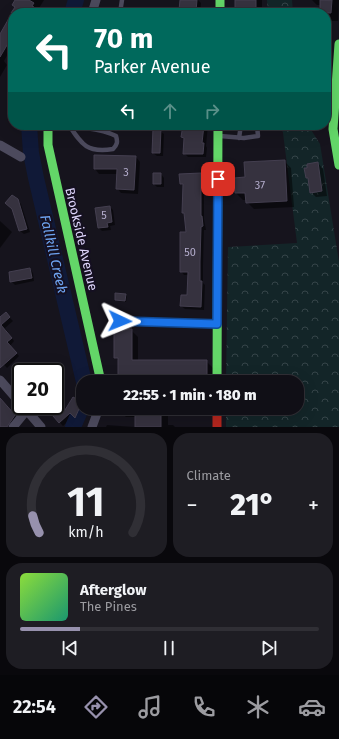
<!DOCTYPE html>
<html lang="en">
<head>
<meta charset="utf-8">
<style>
	:root { --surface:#100f16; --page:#1e1d23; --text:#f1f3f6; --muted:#9c9ca1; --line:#302f35; --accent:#9791ad }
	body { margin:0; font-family:"Fira Sans",sans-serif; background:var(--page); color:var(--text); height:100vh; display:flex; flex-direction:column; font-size:15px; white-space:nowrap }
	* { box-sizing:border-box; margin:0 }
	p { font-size:13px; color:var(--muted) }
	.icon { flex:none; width:22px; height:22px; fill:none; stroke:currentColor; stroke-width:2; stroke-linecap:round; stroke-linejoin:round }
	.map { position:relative; height:427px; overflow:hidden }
	.sheet { display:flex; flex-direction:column; gap:6px; padding:6px; background:#09080c; flex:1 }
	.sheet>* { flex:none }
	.guide { position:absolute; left:8px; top:8px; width:323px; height:122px; border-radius:16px; box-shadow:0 4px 16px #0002,0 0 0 1px var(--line); background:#00695c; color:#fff; overflow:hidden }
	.speed { position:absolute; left:12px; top:363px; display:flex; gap:8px; font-size:20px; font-weight:700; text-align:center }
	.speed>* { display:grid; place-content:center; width:52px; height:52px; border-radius:50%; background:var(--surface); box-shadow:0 4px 16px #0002,0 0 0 1px var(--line); line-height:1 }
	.speed .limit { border:2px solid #111; border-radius:6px; background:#fff; color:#111 }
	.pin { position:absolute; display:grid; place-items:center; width:34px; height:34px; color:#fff; margin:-17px; border-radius:8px; box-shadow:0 2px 6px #0006 }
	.me { position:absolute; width:44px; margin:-22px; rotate:92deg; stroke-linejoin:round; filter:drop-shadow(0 0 3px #0008) }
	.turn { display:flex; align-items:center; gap:14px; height:84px; padding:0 20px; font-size:18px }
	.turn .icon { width:52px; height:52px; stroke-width:2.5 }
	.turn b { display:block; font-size:28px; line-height:34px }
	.lanes { display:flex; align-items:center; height:38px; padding:0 20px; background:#0003; justify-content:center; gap:20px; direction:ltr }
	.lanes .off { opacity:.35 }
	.big { font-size:30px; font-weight:800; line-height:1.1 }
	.sheet .card { flex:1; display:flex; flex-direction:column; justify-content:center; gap:6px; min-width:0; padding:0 14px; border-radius:16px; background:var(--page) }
	.sheet .dial { align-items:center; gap:0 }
	.dial svg { height:104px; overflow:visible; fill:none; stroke:var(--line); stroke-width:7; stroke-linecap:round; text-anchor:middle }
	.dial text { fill:var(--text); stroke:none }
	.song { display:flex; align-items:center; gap:12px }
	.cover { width:48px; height:48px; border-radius:6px; background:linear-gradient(135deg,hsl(90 70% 55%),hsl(160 70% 35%)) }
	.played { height:4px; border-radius:2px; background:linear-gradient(90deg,var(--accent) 20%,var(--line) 20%) }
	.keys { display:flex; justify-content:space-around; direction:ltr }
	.heat { display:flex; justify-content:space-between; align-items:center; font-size:22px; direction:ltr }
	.sheet .tiles { flex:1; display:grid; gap:6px; grid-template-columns:1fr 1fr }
	.card:last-child { grid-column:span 2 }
	.trip { position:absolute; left:76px; top:375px; width:228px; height:40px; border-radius:16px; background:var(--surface); box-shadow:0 4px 16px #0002,0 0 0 1px var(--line); font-weight:800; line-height:40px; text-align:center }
	.tab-bar { display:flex; height:64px; justify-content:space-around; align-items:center; background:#060609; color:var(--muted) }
	.tab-bar .icon { width:28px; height:28px }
	.tab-bar .active { color:var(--accent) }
	.tab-bar b { font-size:18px; color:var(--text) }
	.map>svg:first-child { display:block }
	.park { fill:url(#park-crowns) }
	.shadow { fill:#0007 }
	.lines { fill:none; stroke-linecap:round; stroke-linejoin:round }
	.river { stroke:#101937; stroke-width:16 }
	.building { fill:#36323f; stroke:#443f50 }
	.lane { stroke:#4c4a5d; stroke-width:4.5 }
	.street { stroke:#4c4a5d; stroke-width:9 }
	.fast { stroke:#63d668; stroke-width:9 }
	.jam { stroke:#b3261e; stroke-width:9 }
	.route-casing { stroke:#114b97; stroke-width:10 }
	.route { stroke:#1a73e8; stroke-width:7 }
	.labels { text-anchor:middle; stroke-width:4; stroke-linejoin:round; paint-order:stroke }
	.number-label { font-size:11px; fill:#b3accb }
	.street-label { font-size:13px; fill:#ddd4fa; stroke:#151021 }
	.water-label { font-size:14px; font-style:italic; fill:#6da2ef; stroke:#151021 }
</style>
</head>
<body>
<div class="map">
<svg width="339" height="427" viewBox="0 0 339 427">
	<defs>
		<pattern id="park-crowns" width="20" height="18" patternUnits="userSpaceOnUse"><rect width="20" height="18" fill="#132528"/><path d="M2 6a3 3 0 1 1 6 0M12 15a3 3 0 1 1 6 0" fill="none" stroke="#354448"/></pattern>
	</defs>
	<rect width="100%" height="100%" fill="#16141d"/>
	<path class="park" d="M267 0H292L293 13H268Z
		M282 125H308L320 144 339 262V427H226V408H297V382H226L228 247 297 243Z"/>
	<path class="shadow" d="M17 0H44L36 13H13V45L4 61 7 65 0 77V35L16 7Z
		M181 0H198L201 3 200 13H183L180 9Z
		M236 0H262V13H236Z
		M312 0H339L338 21H327L326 13H321V5H317Z
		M183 125H208L206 146 207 148 206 157H188L184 153 185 140 182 137Z
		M160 131 164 134 163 156H157L153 153Z
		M95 156 136 157 140 162 138 194 121 193 117 188 118 174H99L95 169Z
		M284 161 291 168 294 207 254 209 247 202V200H243L236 193Z
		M318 163 323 169 327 196 316 197 311 192 310 181 307 178Z
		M161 174 164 178V187H157L154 184Z
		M201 174 204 177V219L206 230H204L203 266V283L205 285 204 310 185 309 181 306 188 296 189 275H184L181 271 187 233 185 215 183 212 184 186 181 184Z
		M17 200 21 204 30 232 24 234 20 231 13 209Z
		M110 207 113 210 115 225 110 226 111 230 102 231 99 228Z
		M0 221 12 232 0 248Z
		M30 269 33 273 34 281 15 285 11 281Z
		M126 295 127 296 126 302 117 301 116 300Z
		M5 313 13 321 5 328 14 341 10 346 19 356 7 368 0 360V318Z
		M131 330 138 337V361H206L213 368V382H119V361L115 357Z
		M73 398 82 403 83 408H84L78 420 74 416 63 426 54 416 66 411Z
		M0 400 20 421 15 427H0Z
		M119 408H168V425H173L175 427H136V417H126L119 410Z
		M107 425 134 427H106Z"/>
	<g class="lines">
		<path class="river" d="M72 13 76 0
			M29 125 31 153 36 178 84 382
			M73 427 83 404"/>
	</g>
	<path class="building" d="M15 0H29L34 3 32 6 34 7 31 13H13V35L0 57V34L12 13H11L15 7 12 5Z
		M180 0H197L196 11 179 10Z
		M235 0H256V13H235Z
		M320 0H332L331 13H320Z
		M183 125H204L202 143H204L203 154H183L184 138 181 137Z
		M153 128H161L160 153H152Z
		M94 155 136 156 134 190 116 189 117 169H94Z
		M285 160 287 201 246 203 245 193H235L234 178 245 177 244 162Z
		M318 162 322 191 310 193 308 178H306L304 168H307V164Z
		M153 173H161V184H153Z
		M201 173V216H202L203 226 201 227 200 262V281H202L201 307 180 306 181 295H187L188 272H180V232H186L184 213H182L183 184H180L179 174Z
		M12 195 18 199 27 229 19 231 12 209 5 203Z
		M110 206 112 222 107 223 108 227 98 228 95 208Z
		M30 268 32 278 10 282 9 272Z
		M115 293 126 294 125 301 115 300Z
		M6 312 10 317 1 325 12 338 7 342 17 353 0 368V317Z
		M114 329H132V360H207V382H118V358H114Z
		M73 397 82 402 75 418 70 413 59 423 53 416 62 407 65 410Z
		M0 398 15 415 7 427H0Z
		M135 408H161V427H135Z"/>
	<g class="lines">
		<path class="lane" d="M120 13 122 0
			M69 125C85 129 101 128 116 136 118 142 117 145 113 149 87 153 82 145 69 125Z
			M220 136 244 138 258 136 257 125
			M239 138 241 125
			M120 321 215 324"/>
		<path class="street" d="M92 13 96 0
			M0 145 21 157
			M0 380 21 404
			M23 406 41 427
			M13 427 27 410
			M92 427 99 408"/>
		<path class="fast" d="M220 0V13
			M339 44 333 129 339 165
			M48 125V145L101 382
			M217 382 218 125"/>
		<path class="jam" d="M217 408V427"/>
	</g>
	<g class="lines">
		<defs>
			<path id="route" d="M120 321 217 324 218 179"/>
		</defs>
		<use href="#route" class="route-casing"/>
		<use href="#route" class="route"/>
	</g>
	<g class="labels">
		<g class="number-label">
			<text x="126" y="176">3</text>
			<text x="260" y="189">37</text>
			<text x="104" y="219">5</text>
			<text x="190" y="256">50</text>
		</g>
		<g class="street-label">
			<text transform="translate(82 239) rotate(77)" y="5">Brookside Avenue</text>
		</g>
		<g class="water-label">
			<text transform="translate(54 254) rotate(77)" y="5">Fallkill Creek</text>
		</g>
	</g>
</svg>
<div class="speed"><div class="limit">20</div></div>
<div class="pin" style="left:218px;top:179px;background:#d93025"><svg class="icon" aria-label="arrive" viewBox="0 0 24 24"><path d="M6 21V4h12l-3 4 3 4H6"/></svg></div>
<svg class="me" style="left:120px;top:321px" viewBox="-20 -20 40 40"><path d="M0-17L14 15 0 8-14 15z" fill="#1a73e8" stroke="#fff" stroke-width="4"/></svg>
<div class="trip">22:55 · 1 min · 180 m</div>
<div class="guide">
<div class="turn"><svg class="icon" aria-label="left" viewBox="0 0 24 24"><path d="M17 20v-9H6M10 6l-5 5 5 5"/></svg><div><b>70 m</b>Parker Avenue</div></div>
<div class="lanes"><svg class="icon" aria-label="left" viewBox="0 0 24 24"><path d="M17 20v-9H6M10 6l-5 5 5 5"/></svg><svg class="icon off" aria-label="ahead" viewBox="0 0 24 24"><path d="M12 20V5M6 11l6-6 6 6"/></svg><svg class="icon off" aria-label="right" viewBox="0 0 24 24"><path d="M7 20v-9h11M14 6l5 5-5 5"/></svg></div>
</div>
</div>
<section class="sheet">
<div class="tiles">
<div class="card dial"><svg viewBox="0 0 100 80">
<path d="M14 69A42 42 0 1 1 86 69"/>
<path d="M14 69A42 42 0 0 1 9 56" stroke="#9791ad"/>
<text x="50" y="56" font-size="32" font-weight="700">11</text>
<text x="50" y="72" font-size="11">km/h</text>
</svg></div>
<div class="card"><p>Climate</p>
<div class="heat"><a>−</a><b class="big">21°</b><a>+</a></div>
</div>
<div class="card">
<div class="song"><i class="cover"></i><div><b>Afterglow</b><p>The Pines</p></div></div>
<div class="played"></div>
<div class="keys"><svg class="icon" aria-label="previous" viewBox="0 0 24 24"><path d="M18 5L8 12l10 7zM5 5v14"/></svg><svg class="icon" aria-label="pause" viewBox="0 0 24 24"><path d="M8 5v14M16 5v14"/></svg><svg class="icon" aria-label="next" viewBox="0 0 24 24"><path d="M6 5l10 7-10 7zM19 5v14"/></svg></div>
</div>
</div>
</section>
<nav class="tab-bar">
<b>22:54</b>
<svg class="icon active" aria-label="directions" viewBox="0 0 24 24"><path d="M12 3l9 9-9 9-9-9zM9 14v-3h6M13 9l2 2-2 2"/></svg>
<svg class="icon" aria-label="music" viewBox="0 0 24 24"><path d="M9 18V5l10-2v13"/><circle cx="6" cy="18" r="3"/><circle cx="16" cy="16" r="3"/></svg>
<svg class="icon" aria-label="phone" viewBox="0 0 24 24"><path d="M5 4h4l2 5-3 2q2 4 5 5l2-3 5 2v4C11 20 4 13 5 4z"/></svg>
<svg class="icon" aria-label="climate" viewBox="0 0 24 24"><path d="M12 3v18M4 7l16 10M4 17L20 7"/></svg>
<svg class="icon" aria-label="car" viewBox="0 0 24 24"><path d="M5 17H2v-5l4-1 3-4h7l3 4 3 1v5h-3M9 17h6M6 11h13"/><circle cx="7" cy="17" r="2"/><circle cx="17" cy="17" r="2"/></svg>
</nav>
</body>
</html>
